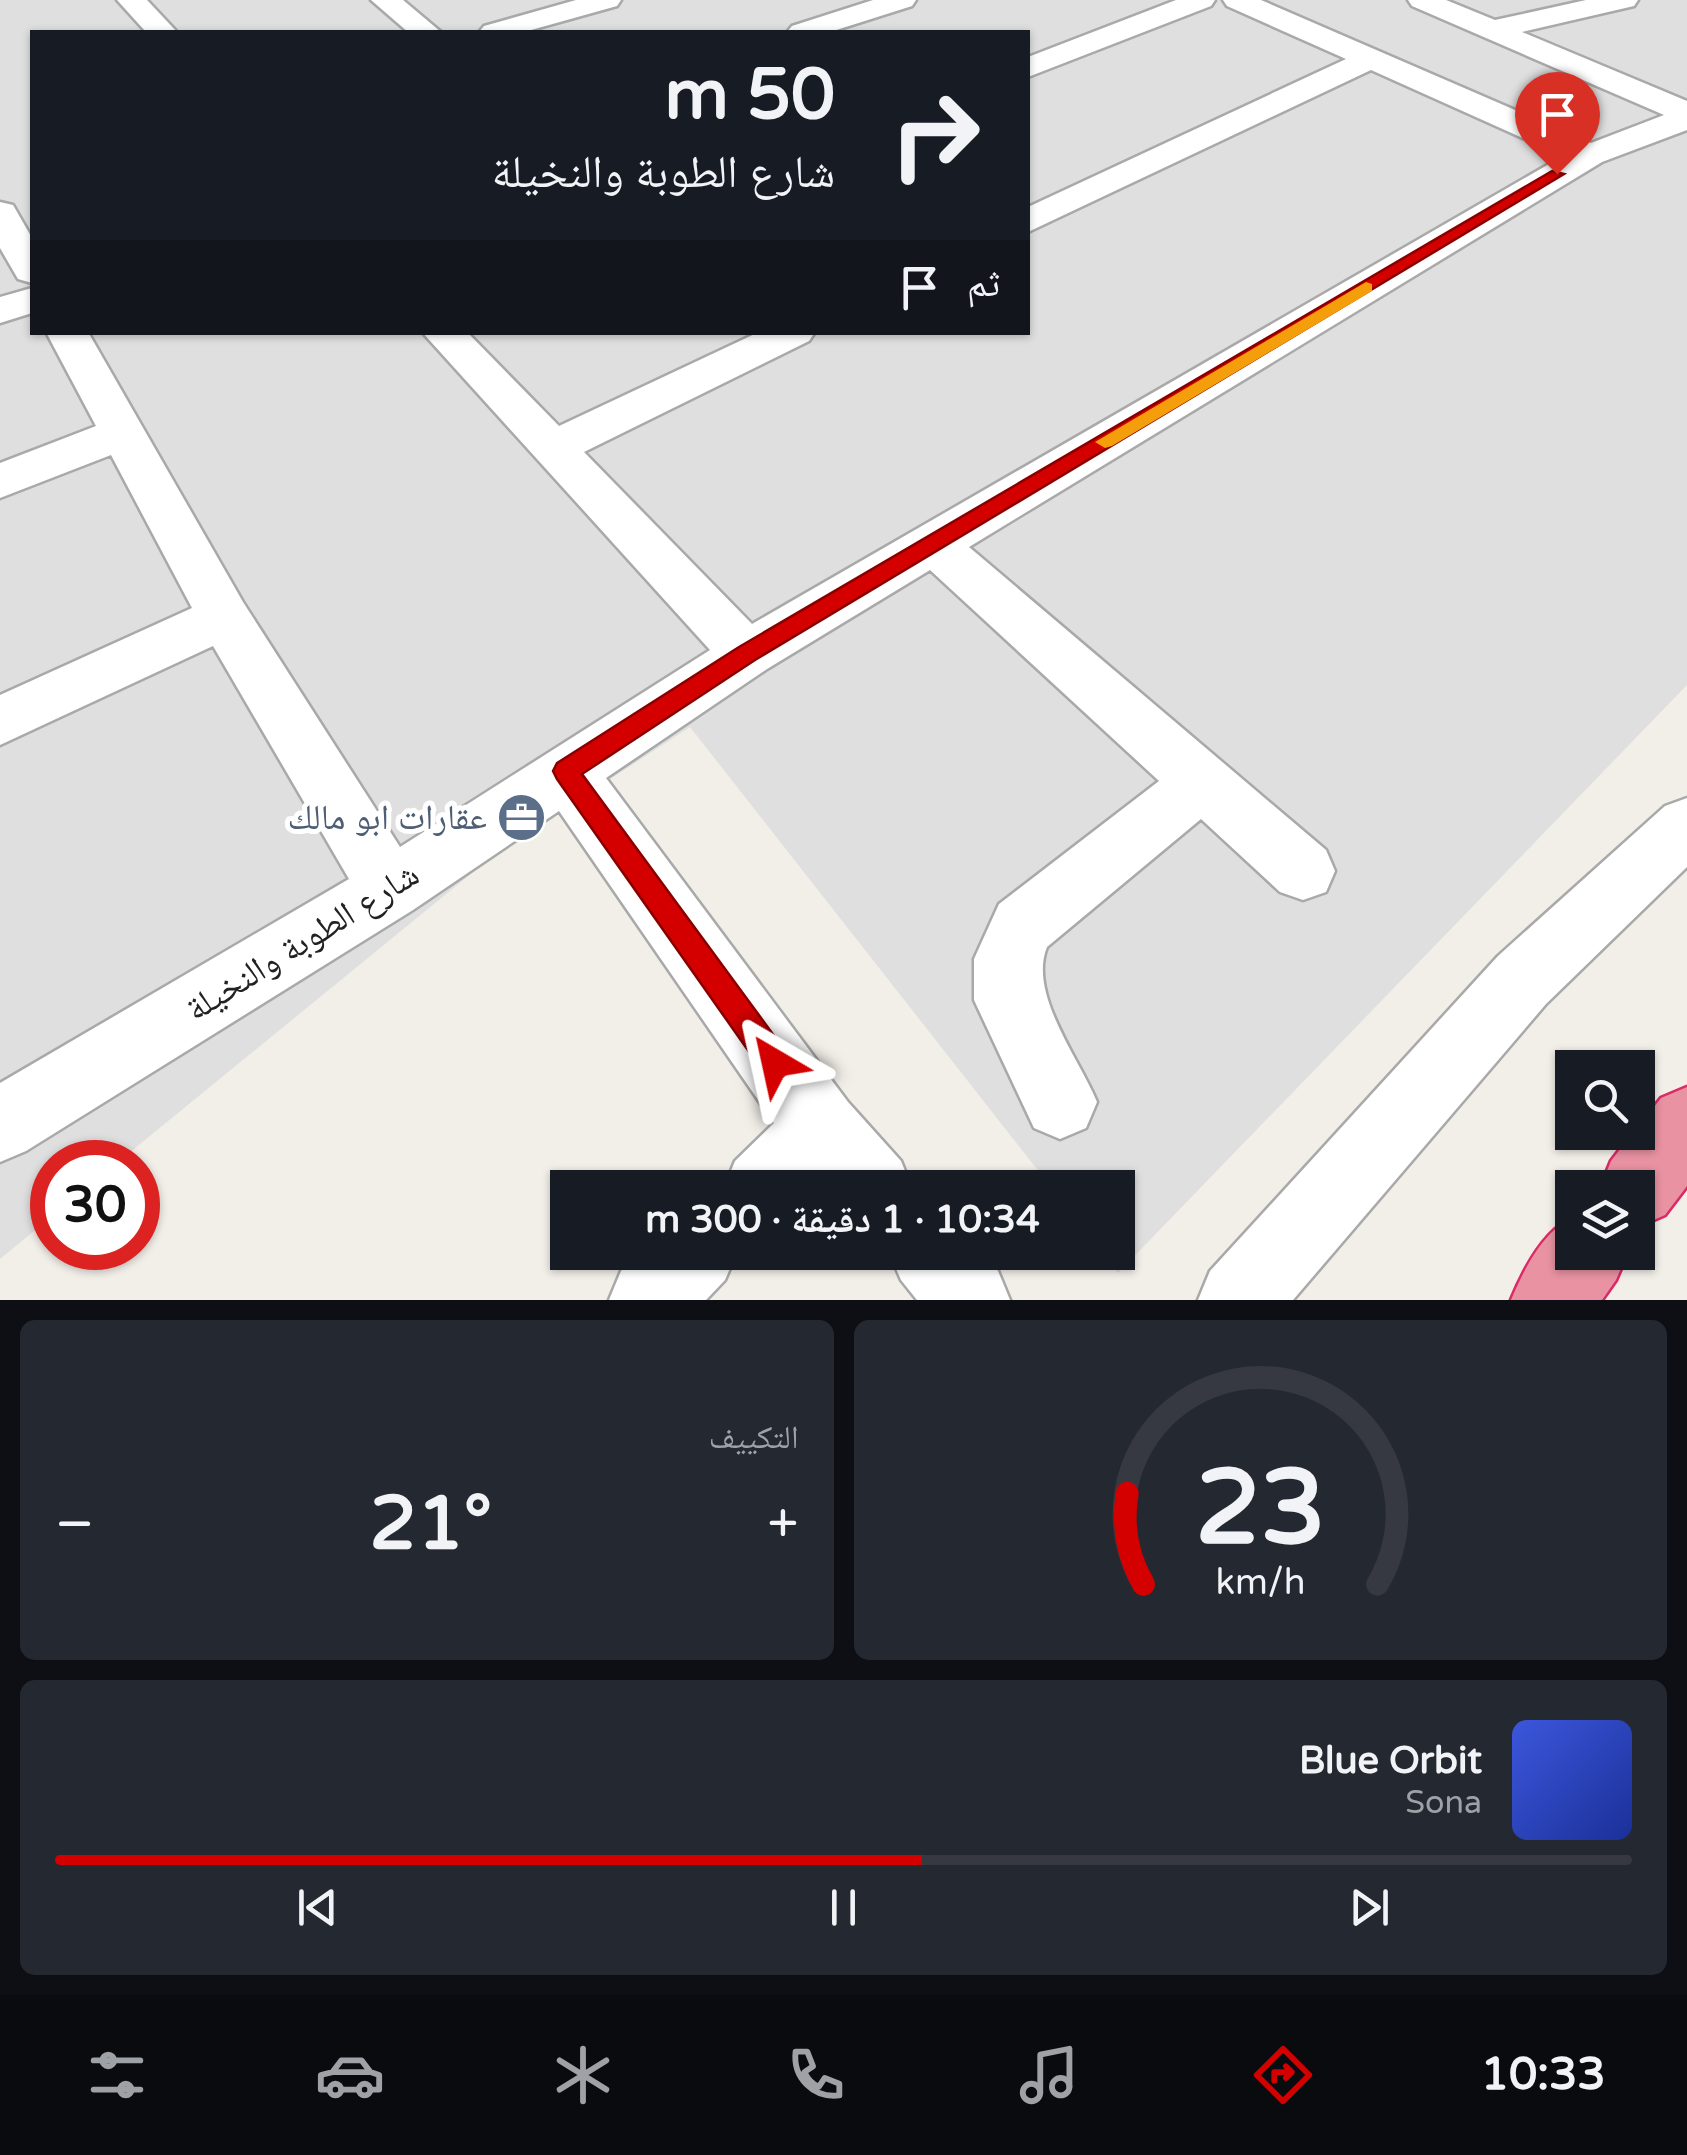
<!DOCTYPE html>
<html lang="ar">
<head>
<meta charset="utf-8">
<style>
	:root { --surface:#171b24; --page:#242831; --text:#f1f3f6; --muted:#9ea1a6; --line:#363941; --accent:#d40000 }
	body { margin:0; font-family:"Varela Round","Noto Naskh Arabic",sans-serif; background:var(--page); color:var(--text); direction:rtl; height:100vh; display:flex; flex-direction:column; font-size:38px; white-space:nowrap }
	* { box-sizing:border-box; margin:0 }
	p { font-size:32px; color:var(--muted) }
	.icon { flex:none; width:55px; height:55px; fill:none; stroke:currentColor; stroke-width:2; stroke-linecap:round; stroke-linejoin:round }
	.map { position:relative; height:1300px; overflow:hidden; direction:ltr }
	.drawer { display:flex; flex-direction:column; gap:20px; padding:20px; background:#0d0f14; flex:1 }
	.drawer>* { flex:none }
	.hud { position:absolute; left:30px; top:30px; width:1000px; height:305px; border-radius:0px; box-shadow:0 2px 8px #0004; direction:rtl; background:#171b24; color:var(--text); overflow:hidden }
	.buttons { position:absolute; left:1555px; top:1050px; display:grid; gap:20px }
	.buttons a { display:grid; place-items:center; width:100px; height:100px; border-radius:0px; background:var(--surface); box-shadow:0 2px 8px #0004; font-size:50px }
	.speed { position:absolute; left:30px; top:1140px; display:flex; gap:20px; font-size:50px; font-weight:700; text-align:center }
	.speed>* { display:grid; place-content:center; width:130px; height:130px; border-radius:50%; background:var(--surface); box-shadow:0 2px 8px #0004; line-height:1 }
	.speed .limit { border:15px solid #d22; background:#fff; color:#111 }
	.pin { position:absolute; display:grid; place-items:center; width:85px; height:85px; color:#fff; margin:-102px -42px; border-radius:50% 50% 50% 0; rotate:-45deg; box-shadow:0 0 10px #0007 }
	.pin .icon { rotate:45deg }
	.me { position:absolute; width:110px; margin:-55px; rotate:324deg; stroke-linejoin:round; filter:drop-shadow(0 0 8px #0008) }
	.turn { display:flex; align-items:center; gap:35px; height:210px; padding:0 30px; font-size:45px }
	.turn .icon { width:130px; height:130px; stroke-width:2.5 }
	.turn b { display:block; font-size:70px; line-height:85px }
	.then { display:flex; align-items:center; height:95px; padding:0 30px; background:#0003; gap:20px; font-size:38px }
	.big { font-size:75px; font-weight:700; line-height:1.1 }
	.drawer .tile { flex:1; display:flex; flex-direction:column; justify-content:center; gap:15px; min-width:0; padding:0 35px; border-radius:15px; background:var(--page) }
	.drawer .dial { align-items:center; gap:0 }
	.dial svg { height:260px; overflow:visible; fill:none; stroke:var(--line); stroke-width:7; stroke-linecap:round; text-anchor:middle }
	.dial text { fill:var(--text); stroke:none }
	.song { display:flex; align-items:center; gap:30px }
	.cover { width:120px; height:120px; border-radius:15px; background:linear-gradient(135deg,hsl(230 70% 55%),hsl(230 70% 35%)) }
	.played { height:10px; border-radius:5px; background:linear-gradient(90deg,var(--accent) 55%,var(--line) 55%) }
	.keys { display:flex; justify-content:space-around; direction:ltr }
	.heat { display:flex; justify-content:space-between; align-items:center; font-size:55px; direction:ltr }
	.drawer .tiles { flex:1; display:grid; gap:20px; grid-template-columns:1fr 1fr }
	.tile:last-child { grid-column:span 2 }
	.trip { position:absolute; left:550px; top:1170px; width:585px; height:100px; border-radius:0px; background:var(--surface); box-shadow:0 2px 8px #0004; font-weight:700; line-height:100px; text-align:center; direction:rtl }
	.tabs { display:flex; height:160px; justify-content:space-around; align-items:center; background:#090b0e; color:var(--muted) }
	.tabs .icon { width:70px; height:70px }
	.tabs .current { color:var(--accent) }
	.tabs b { font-size:45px; color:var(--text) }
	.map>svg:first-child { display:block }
	.residential { fill:#e0dfdf; fill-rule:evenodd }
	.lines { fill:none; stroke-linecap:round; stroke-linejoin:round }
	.minor-casing { stroke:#a9a9a9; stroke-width:5 }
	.highway-casing { stroke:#dc2a67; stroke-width:5 }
	.minor { fill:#fff; fill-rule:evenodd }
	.highway { fill:#e892a2; fill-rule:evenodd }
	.route { fill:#d40000; stroke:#8a0000; stroke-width:2.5 }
	.slow { fill:#f59e0b }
	.labels { text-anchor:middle; stroke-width:10; stroke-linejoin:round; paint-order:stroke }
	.service-label { font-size:35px; fill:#4e5e75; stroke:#fff; text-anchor:end }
	.street-label { font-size:35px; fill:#222; stroke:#fff }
</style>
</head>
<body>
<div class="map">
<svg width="1687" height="1300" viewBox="0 0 1687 1300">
	<rect width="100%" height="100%" fill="#f2efe9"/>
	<path class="residential" d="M0 0H1687V685L1118 1273 1102 1253 1118 1252V1188L1051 1187 690 727 494 855 118 1162H52V1216L0 1259ZM32 32H1028V332H32Z"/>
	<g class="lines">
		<defs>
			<path id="minor" d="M117 0H147L177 32H146Z
				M371 0H403L441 32H408Z
				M576 0H621L617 6 524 32H479L484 26Z
				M873 0H916L912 6 830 32H787L792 26Z
				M1176 0H1215L1211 6 1028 77V57Z
				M1223 0H1261L1591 143 1664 115 1412 6 1408 0H1446L1495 20 1586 0H1638L1634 6 1522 32 1687 101V130L1602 162 969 547 1326 850 1335 871 1326 892 1303 900 1280 892 1201 819 1047 947C1028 994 1079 1058 1097 1102L1086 1128 1060 1139 1034 1128 974 1000V959L999 904 1159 781 930 570 767 669 606 778 848 1102 901 1161 912 1188H823L820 1184 816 1188H724L735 1161 774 1123 559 811 413 910 26 1151 0 1162V1083L349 879 213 646 0 745V695L192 608 111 455 0 498V463L96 426 46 332H88L243 602 400 847 710 650 422 332H467L559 426 759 332H815L809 341 584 452 752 624 1563 156 1371 70 1028 232V207L1346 59 1227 6Z
				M0 202 13 205 32 238V283L18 279 0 248Z
				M32 288V313L0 323V297Z
				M1687 798V867L1546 1004 1293 1300H1198L1210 1271 1498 956 1665 806Z
				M640 1252H737L725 1280 706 1300H609L621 1271Z
				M889 1252H982L998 1271 1010 1300H917L901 1280Z"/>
			<path id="highway" d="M1687 1087V1186L1665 1215 1638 1227V1188H1600L1611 1161 1633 1132H1638V1127L1661 1098Z
				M1572 1218V1252H1628L1616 1280 1602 1300H1511C1523 1271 1543 1231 1572 1218Z"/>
		</defs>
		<use href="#minor" class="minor-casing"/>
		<use href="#highway" class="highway-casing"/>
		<use href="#minor" class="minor"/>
		<use href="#highway" class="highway"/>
	</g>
	<path class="route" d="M1552 171 1564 174 755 660 582 774 786 1052 790 1063 786 1073 775 1078 764 1073 557 779 553 771 557 763 739 647Z"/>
	<path class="slow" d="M1366 282 1372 284V291L1112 446 1105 448 1095 442Z"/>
	<defs>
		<symbol id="office-disc" viewBox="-11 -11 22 22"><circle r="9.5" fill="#5c6f8a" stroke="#fff"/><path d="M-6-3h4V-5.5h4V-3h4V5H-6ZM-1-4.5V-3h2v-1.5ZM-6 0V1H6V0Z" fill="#fff"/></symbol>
	</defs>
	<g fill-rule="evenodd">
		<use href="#office-disc" x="494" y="790" width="55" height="55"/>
	</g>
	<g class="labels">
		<g class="service-label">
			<text x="487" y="829">عقارات ابو مالك</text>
		</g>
		<g class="street-label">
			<text transform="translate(302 941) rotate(-32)" y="12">شارع الطوبة والنخيلة</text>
		</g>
	</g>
</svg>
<div class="buttons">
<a><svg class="icon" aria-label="search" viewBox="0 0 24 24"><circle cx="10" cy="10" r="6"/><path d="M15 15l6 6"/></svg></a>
<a><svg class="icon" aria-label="layers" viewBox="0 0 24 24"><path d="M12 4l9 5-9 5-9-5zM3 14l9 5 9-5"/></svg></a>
</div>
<div class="speed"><div class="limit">30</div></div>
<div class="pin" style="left:1557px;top:174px;background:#d93025"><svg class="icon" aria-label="arrive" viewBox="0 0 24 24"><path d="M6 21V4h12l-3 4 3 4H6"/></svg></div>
<svg class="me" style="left:775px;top:1063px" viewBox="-20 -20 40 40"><path d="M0-17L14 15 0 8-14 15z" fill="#d40000" stroke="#fff" stroke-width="4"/></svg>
<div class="trip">10:34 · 1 دقيقة · 300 m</div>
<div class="hud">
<div class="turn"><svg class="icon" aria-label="right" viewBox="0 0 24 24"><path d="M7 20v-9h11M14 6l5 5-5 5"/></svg><div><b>50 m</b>شارع الطوبة والنخيلة</div></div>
<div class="then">ثم<svg class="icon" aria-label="arrive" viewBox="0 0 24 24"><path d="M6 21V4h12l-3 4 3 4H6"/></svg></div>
</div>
</div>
<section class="drawer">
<div class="tiles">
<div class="tile dial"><svg viewBox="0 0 100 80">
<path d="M14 69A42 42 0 1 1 86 69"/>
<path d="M14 69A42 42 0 0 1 9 41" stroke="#d40000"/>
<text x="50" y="56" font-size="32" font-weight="700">23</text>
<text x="50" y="72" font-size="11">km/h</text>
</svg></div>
<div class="tile"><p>التكييف</p>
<div class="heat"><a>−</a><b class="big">21°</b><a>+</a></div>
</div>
<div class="tile">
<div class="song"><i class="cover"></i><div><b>Blue Orbit</b><p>Sona</p></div></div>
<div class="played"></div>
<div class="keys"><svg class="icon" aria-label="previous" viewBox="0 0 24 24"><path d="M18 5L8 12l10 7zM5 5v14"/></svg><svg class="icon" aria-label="pause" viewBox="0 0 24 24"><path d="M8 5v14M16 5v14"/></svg><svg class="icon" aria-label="next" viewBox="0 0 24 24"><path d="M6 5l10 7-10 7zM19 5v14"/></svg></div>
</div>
</div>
</section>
<nav class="tabs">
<b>10:33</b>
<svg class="icon current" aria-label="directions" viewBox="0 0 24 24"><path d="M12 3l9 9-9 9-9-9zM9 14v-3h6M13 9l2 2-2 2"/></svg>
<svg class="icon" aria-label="music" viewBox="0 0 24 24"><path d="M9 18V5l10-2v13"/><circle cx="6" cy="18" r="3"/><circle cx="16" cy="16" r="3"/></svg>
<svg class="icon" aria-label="phone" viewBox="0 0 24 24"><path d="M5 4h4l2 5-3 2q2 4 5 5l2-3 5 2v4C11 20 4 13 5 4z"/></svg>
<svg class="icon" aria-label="climate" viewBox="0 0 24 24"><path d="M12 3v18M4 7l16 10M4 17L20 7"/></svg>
<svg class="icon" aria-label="car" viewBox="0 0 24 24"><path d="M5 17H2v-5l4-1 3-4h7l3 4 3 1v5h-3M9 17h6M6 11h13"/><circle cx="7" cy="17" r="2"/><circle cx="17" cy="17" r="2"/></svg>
<svg class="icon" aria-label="filters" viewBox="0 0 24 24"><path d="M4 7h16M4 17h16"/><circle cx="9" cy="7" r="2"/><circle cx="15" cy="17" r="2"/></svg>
</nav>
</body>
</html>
